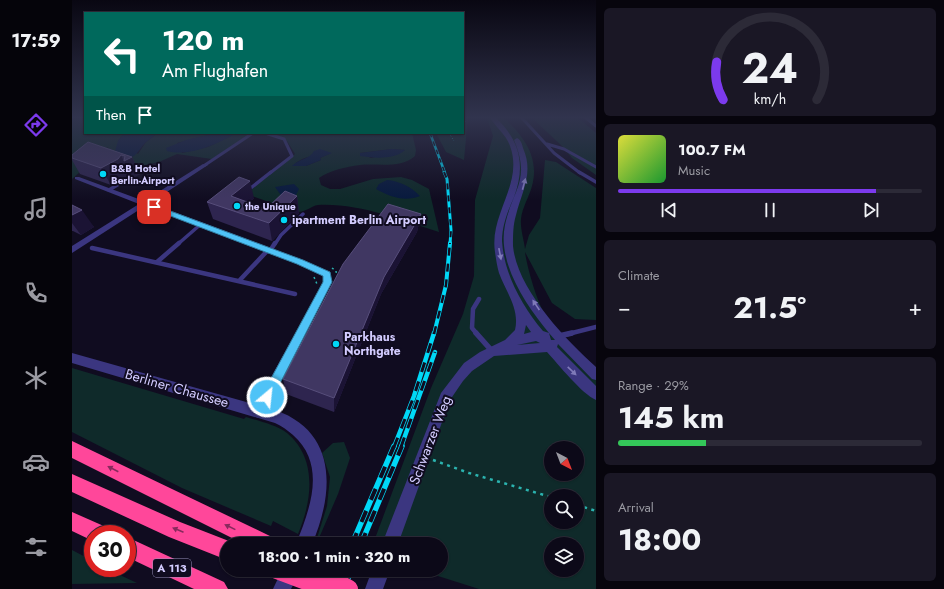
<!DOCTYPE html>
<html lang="en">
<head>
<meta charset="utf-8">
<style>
	:root { --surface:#0c0918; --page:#1a1725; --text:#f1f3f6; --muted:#9a9aa2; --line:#2c2a37; --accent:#7c3aed }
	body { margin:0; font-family:Jost,sans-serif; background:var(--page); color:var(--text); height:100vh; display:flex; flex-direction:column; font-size:15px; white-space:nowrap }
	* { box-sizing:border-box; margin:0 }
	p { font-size:13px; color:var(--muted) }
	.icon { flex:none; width:22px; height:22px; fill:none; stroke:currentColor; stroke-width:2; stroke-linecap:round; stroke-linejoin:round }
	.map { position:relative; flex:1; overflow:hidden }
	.drawer { display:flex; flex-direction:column; gap:8px; padding:8px; background:#07050d; width:348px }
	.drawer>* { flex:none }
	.guide { position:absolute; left:12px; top:12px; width:380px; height:122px; border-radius:0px; box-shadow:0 1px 3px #0004,0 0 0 1px var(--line); background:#00695c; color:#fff; overflow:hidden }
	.needle { width:26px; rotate:138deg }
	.tools { position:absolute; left:472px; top:441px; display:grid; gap:8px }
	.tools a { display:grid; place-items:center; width:40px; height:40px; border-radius:50%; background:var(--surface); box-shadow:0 1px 3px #0004,0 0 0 1px var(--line); font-size:20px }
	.speed { position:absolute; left:12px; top:525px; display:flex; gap:8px; font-size:20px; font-weight:700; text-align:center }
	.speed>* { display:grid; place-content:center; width:52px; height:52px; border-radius:50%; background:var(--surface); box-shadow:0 1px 3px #0004,0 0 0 1px var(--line); line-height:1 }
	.speed .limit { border:6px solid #d22; background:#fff; color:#111 }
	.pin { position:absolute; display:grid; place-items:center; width:34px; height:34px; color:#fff; margin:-17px; border-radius:8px; box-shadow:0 2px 6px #0006 }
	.me { position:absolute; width:44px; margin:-22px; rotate:28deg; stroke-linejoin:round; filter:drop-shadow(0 0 3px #0008) }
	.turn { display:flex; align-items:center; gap:14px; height:84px; padding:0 12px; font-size:18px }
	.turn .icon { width:52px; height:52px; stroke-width:2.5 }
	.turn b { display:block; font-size:28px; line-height:34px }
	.then { display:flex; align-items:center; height:38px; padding:0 12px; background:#0003; gap:8px; font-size:15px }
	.big { font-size:30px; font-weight:700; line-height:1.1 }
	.drawer .widget { flex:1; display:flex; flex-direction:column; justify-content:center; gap:6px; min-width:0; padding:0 14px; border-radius:6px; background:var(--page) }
	.drawer .dial { align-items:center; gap:0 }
	.dial svg { height:104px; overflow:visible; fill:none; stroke:var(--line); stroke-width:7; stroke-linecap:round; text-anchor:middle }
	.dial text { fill:var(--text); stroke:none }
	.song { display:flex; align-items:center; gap:12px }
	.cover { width:48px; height:48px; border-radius:6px; background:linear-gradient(135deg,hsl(60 70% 55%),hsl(130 70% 35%)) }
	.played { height:4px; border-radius:2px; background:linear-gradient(90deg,var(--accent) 85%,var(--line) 85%) }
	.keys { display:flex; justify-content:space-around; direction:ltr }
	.heat { display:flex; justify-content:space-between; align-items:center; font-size:22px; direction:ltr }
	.charge { height:6px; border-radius:3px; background:linear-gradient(90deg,#34c759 29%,var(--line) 0) }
	.trip { position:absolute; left:148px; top:537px; width:228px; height:40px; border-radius:20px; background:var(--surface); box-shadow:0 1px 3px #0004,0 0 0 1px var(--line); font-weight:700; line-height:40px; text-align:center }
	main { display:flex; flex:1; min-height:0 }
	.tab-bar { display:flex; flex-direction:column; width:72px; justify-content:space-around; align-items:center; background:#05040a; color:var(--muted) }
	.tab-bar .icon { width:28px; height:28px }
	.tab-bar .current { color:var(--accent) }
	.tab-bar b { font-size:18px; color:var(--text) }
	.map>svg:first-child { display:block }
	.green { fill:#0f2a2a; fill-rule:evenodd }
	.water { fill:#081a3e }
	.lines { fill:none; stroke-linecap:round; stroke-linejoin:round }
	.path-far3 { stroke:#2bb3af; stroke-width:1; stroke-dasharray:1 2; stroke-linecap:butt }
	.path-far2 { stroke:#2bb3af; stroke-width:1.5; stroke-dasharray:2 3; stroke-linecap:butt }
	.path-far1 { stroke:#2bb3af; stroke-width:2; stroke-dasharray:2.5 3.5; stroke-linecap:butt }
	.path { stroke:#2bb3af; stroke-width:2.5; stroke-dasharray:3 4.5; stroke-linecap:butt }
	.service-far3 { stroke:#3b3680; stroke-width:3 }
	.service-far2 { stroke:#3b3680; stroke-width:3.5 }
	.service-far1 { stroke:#3b3680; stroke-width:4.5 }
	.service { stroke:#3b3680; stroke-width:5.5 }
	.minor { fill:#3b3680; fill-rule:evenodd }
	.tertiary { fill:#3b3680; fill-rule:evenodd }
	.motorway { fill:#ff479a; fill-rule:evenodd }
	.rail-far4-casing { stroke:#00d8f7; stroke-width:2.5 }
	.rail-far3-casing { stroke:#00d8f7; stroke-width:3 }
	.rail-far2-casing { stroke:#00d8f7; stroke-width:4 }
	.rail-far1-casing { stroke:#00d8f7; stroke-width:4.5 }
	.rail-casing { stroke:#00d8f7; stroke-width:5.5 }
	.rail-far4 { stroke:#100c20; stroke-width:1.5; stroke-dasharray:4.5; stroke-linecap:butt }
	.rail-far3 { stroke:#100c20; stroke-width:2; stroke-dasharray:6; stroke-linecap:butt }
	.rail-far2 { stroke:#100c20; stroke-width:2.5; stroke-dasharray:8; stroke-linecap:butt }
	.rail-far1 { stroke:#100c20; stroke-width:3; stroke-dasharray:10; stroke-linecap:butt }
	.rail { stroke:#100c20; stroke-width:4; stroke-dasharray:12; stroke-linecap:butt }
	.motorway-bridge { stroke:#ff479a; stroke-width:18 }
	.wall { fill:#2e254f }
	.shaded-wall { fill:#1b1334 }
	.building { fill:#403762; stroke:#574e7b }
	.oneway { fill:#7f7ab9 }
	.oneway2 { fill:#882a5d }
	.route { fill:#4fc3f7; stroke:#337fa1 }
	.poi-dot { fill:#00d8f7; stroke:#100c20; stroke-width:1.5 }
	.labels { text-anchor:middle; stroke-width:4; stroke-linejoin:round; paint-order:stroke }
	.far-poi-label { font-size:10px; font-weight:bold; fill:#d3ccff; stroke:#100c20; text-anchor:start }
	.shield { fill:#100c20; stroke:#9892bc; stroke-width:1 }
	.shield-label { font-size:11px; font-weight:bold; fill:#d3ccff }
	.poi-label { font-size:12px; font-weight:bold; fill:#d3ccff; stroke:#100c20; text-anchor:start }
	.near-street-label { font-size:14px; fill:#d3ccff; stroke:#100c20 }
</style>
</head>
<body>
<main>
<nav class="tab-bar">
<b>17:59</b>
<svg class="icon current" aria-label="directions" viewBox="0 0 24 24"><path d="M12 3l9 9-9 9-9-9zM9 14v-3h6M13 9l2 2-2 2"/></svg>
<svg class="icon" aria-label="music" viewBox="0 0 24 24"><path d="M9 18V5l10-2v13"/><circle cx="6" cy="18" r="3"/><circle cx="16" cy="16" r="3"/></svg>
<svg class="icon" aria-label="phone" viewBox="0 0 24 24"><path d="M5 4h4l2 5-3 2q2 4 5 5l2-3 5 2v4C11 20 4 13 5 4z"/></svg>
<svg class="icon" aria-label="climate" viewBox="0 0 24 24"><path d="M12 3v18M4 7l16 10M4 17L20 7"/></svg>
<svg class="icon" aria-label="car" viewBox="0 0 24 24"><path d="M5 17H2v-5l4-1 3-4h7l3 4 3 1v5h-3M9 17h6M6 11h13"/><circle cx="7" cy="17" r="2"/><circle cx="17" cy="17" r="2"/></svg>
<svg class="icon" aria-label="filters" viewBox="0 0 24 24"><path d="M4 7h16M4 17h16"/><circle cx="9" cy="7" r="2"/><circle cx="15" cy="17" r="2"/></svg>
</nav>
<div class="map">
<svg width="524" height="589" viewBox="0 0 524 589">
	<rect width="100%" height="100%" fill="#100c20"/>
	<path class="green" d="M7 117H13V133H52L46 141 66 154 74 142 86 133H144L105 143 110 153 136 147 165 133H179L140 159 105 154 87 162 73 165 57 164 37 153 36 147 0 179V120Z
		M391 117H396L392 160 374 152 364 133H391Z
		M415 117H431C451 135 468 157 460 186 457 197 450 208 449 219 448 228 452 240 453 249L457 235 468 218 473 160 484 162 524 188V320L503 319 480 303 453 252C455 267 465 302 473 314 488 334 506 351 524 368V589H407L347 570H369V544H301L359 388 391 314 402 276 403 200 421 136ZM479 448H505V474H479ZM479 496H505V522H479ZM479 544H505V570H479Z
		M459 117H505L524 133V175L500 158 490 146Z
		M196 133C207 133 252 136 257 133H340L344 150 343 156C329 169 306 163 288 165 274 167 258 170 247 178L249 185 258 189H268L301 179 329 177 340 180 357 189 367 232C328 220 288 203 246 205 239 206 234 212 226 212L174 194 223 154 215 141ZM320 149 333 150 299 158 288 153ZM259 153 248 158 249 160 234 166H221C229 156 247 154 259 153Z
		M0 368 172 419 174 417C187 421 204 425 215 433 246 459 240 501 226 534L201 521 199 526 110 488 0 432Z
		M272 442 278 458 266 494 247 538H245L255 506 258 477 250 453 261 443Z
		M0 550 21 561V568H33L65 583 0 584Z"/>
	<path class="water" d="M52 133H86C82 136 77 139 73 143 63 154 64 161 46 156L43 151 46 141Z
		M144 133H165C144 144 119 157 95 151L94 148 114 140Z
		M248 149 260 153 248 158 249 160 234 166H220C226 159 237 160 242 151Z
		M320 149 333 150C323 160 301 158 288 156V153Z
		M315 180C328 181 339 187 348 196 333 202 318 197 304 189L307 184Z
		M222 184 227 189 222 199 211 198 203 187Z"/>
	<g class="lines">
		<path class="path-far3" d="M391 124 394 121 392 117
			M377 133 382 141"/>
		<path class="path-far2" d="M260 268 264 271 265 277
			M242 277 245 284"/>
		<path class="path-far1" d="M179 397 186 392"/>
		<path class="path" d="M361 460 397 473 479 497
			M505 505 524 511"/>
		<path class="service-far3" d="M449 117 482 153 508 173
			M513 117 524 126
			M193 133 212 139 220 156 198 173
			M475 144 492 149 524 167
			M133 165 181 133"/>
		<path class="service-far2" d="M507 172 524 182
			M37 190 57 178 58 175
			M175 191 199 172
			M106 244 129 224
			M203 244 209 235 231 214"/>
		<path class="service-far1" d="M20 248 223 294
			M198 251 203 243
			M85 262 107 243
			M167 281 196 250
			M405 334 400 328 401 309 407 299
			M496 334 524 327"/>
		<path class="service" d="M404 333 420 351
			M487 336 500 333"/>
		<path class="minor" d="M131 164 136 165 78 203 231 260 258 272 260 282 190 416 186 418 182 416 180 412 182 408 252 282 251 276 225 264 73 206 0 253V246L67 204 3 179V177H7L72 201Z"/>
		<path class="tertiary" d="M418 117H423C448 140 454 165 442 197 436 211 430 225 430 241 432 274 450 306 471 331L477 333C454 305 425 263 433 225 441 188 459 181 442 140L445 138C449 140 450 144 451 148 462 173 450 191 444 215 441 225 441 235 441 246 445 289 493 339 524 367V380L520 379 486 344 485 347 524 386V400C510 394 486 364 475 352L422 356 400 371 391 381 378 400 326 544H310L369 393 392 363 408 352 433 340 443 330C448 309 434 292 427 273 425 266 424 259 423 252 417 214 452 184 438 146 434 134 423 127 418 117ZM454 325 459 332 452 334ZM477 333 483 340H479ZM464 341 468 343 445 345Z
			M0 353 203 410C266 432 262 493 240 544H224C238 509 255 465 221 435 215 430 210 426 203 423L0 363Z
			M210 570 228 571 219 589H201Z
			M300 570H318L311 589H293Z"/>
		<path class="motorway" d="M0 441 200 537 203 544H172L0 458Z
			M0 474 108 522 162 543 155 544V560L97 537 0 492Z
			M0 512 34 527 37 534H21V541L0 531Z
			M55 537 152 582 156 589H122L55 557Z"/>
		<defs>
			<path id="rail-far4" d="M358 133 373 173"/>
			<path id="rail-far3" d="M372 172 375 179 379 230 378 244"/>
			<path id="rail-far2" d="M362 334 374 285 378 243"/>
			<path id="rail-far1" d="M322 447 342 396 362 333
				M329 447 363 352"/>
			<path id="rail" d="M280 544 322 446
				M289 544 330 446
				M261 589 269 570
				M272 589 279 570"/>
		</defs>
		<use href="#rail-far4" class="rail-far4-casing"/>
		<use href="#rail-far3" class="rail-far3-casing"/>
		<use href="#rail-far2" class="rail-far2-casing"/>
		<use href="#rail-far1" class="rail-far1-casing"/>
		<use href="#rail" class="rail-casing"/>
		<use href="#rail-far4" class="rail-far4"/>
		<use href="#rail-far3" class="rail-far3"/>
		<use href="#rail-far2" class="rail-far2"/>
		<use href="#rail-far1" class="rail-far1"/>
		<use href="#rail" class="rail"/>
		<path class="motorway-bridge" d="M205 570 255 589
			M242 570 277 589"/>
	</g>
	<path class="wall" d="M16 142 60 157 68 174 60 178 57 172 54 176 39 185 8 174 0 160V155Z
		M225 196 227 213 200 241 141 219 135 202 182 198 177 203 194 209Z
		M0 205 22 227 9 235 1 231H0Z
		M91 213 93 216 84 222 76 219 74 216Z
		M349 214 345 232 309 294 262 412 214 394 211 379Z"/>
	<path class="shaded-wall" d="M49 155 57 172 54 176 39 185 29 168Z
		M60 157 68 174 60 178 52 161Z
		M178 181 182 198 165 212 159 196Z
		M225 196 227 213 200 241 197 223Z
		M10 210 22 227 9 235 0 223V215Z
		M91 213 93 216 84 222 82 219Z
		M349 214 345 232 309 294 262 412V398L312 277Z"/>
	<path class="building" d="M16 142 60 157 52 161 53 156 49 155 46 159 29 168 0 158V155Z
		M167 177 178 181 159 196 194 209 213 191 225 196 197 223 135 202Z
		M316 204 349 214 312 277 262 398 211 379 271 264Z
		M0 205 10 210 0 215Z
		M84 210 91 213 82 219 74 216Z"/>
	<defs><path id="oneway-solid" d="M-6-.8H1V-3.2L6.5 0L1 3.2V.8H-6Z"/></defs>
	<g class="oneway">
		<use href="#oneway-solid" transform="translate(452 184) rotate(-75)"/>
		<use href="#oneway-solid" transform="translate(428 254) rotate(79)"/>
		<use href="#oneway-solid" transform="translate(464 305) rotate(-124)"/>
		<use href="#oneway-solid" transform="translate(500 371) rotate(44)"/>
	</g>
	<g class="oneway2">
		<use href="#oneway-solid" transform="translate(41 469) rotate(-153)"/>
		<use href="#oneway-solid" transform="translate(158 527) rotate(-154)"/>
		<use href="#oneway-solid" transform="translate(106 530) rotate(-157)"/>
	</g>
	<linearGradient id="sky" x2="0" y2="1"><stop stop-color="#090712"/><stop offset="0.59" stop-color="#31344e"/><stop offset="1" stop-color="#31344e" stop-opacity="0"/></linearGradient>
	<rect width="524" height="199" fill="url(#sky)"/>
	<path class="route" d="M82 205 231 260 258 272 260 282 199 401 195 403 191 401 189 397 251 282V276L225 264 80 209V206Z"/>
	<g class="poi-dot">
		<circle cx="31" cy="174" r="4"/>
		<circle cx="165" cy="206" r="4"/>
		<circle cx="212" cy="220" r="4"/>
		<circle cx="264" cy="344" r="4"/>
	</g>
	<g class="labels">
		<g class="far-poi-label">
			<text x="39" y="172">B&amp;B Hotel<tspan x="39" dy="12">Berlin-Airport</tspan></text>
			<text x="173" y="210">the Unique</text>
		</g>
		<rect class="shield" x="81" y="559" width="38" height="18" rx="3"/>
		<g class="shield-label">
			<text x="100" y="572">A 113</text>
		</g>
		<g class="poi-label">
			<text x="220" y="224">ipartment Berlin Airport</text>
			<text x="272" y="341">Parkhaus<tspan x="272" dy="14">Northgate</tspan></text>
		</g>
		<g class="near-street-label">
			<text transform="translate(105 388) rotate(16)" y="5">Berliner Chaussee</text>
			<text transform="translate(358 440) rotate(-69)" y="5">Schwarzer Weg</text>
		</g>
	</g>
</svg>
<div class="tools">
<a><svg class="needle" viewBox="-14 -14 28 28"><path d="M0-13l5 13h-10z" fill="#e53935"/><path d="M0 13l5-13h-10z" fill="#9a9aa2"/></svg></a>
<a><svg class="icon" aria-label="search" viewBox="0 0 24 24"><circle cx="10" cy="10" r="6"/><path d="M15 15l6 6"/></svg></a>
<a><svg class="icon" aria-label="layers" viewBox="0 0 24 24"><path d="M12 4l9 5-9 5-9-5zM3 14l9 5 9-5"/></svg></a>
</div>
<div class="speed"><div class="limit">30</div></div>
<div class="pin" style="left:82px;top:207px;background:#d93025"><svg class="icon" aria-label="arrive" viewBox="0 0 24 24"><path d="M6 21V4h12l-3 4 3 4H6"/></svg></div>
<svg class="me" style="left:195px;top:397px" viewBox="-20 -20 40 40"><circle r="17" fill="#4fc3f7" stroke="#fff" stroke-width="3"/><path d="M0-11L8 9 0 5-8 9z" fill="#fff"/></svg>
<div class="trip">18:00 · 1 min · 320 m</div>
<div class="guide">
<div class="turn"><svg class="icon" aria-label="left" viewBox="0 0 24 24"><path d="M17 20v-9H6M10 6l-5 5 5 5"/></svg><div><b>120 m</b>Am Flughafen</div></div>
<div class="then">Then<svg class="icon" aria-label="arrive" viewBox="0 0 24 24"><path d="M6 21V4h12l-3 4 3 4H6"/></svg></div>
</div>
</div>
<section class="drawer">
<div class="widget dial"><svg viewBox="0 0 100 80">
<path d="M14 69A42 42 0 1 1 86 69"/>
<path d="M14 69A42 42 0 0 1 9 40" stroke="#7c3aed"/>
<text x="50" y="56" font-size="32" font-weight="700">24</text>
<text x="50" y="72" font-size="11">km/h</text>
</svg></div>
<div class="widget">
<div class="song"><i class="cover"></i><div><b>100.7 FM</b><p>Music</p></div></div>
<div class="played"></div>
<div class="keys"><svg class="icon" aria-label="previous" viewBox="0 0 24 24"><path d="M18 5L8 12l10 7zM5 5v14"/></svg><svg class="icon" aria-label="pause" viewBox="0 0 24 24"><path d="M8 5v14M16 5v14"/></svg><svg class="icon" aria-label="next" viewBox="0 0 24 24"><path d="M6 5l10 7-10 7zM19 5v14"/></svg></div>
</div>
<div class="widget"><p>Climate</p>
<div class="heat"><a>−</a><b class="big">21.5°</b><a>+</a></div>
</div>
<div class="widget"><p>Range · 29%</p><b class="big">145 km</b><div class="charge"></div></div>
<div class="widget"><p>Arrival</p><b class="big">18:00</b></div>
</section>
</main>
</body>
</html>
